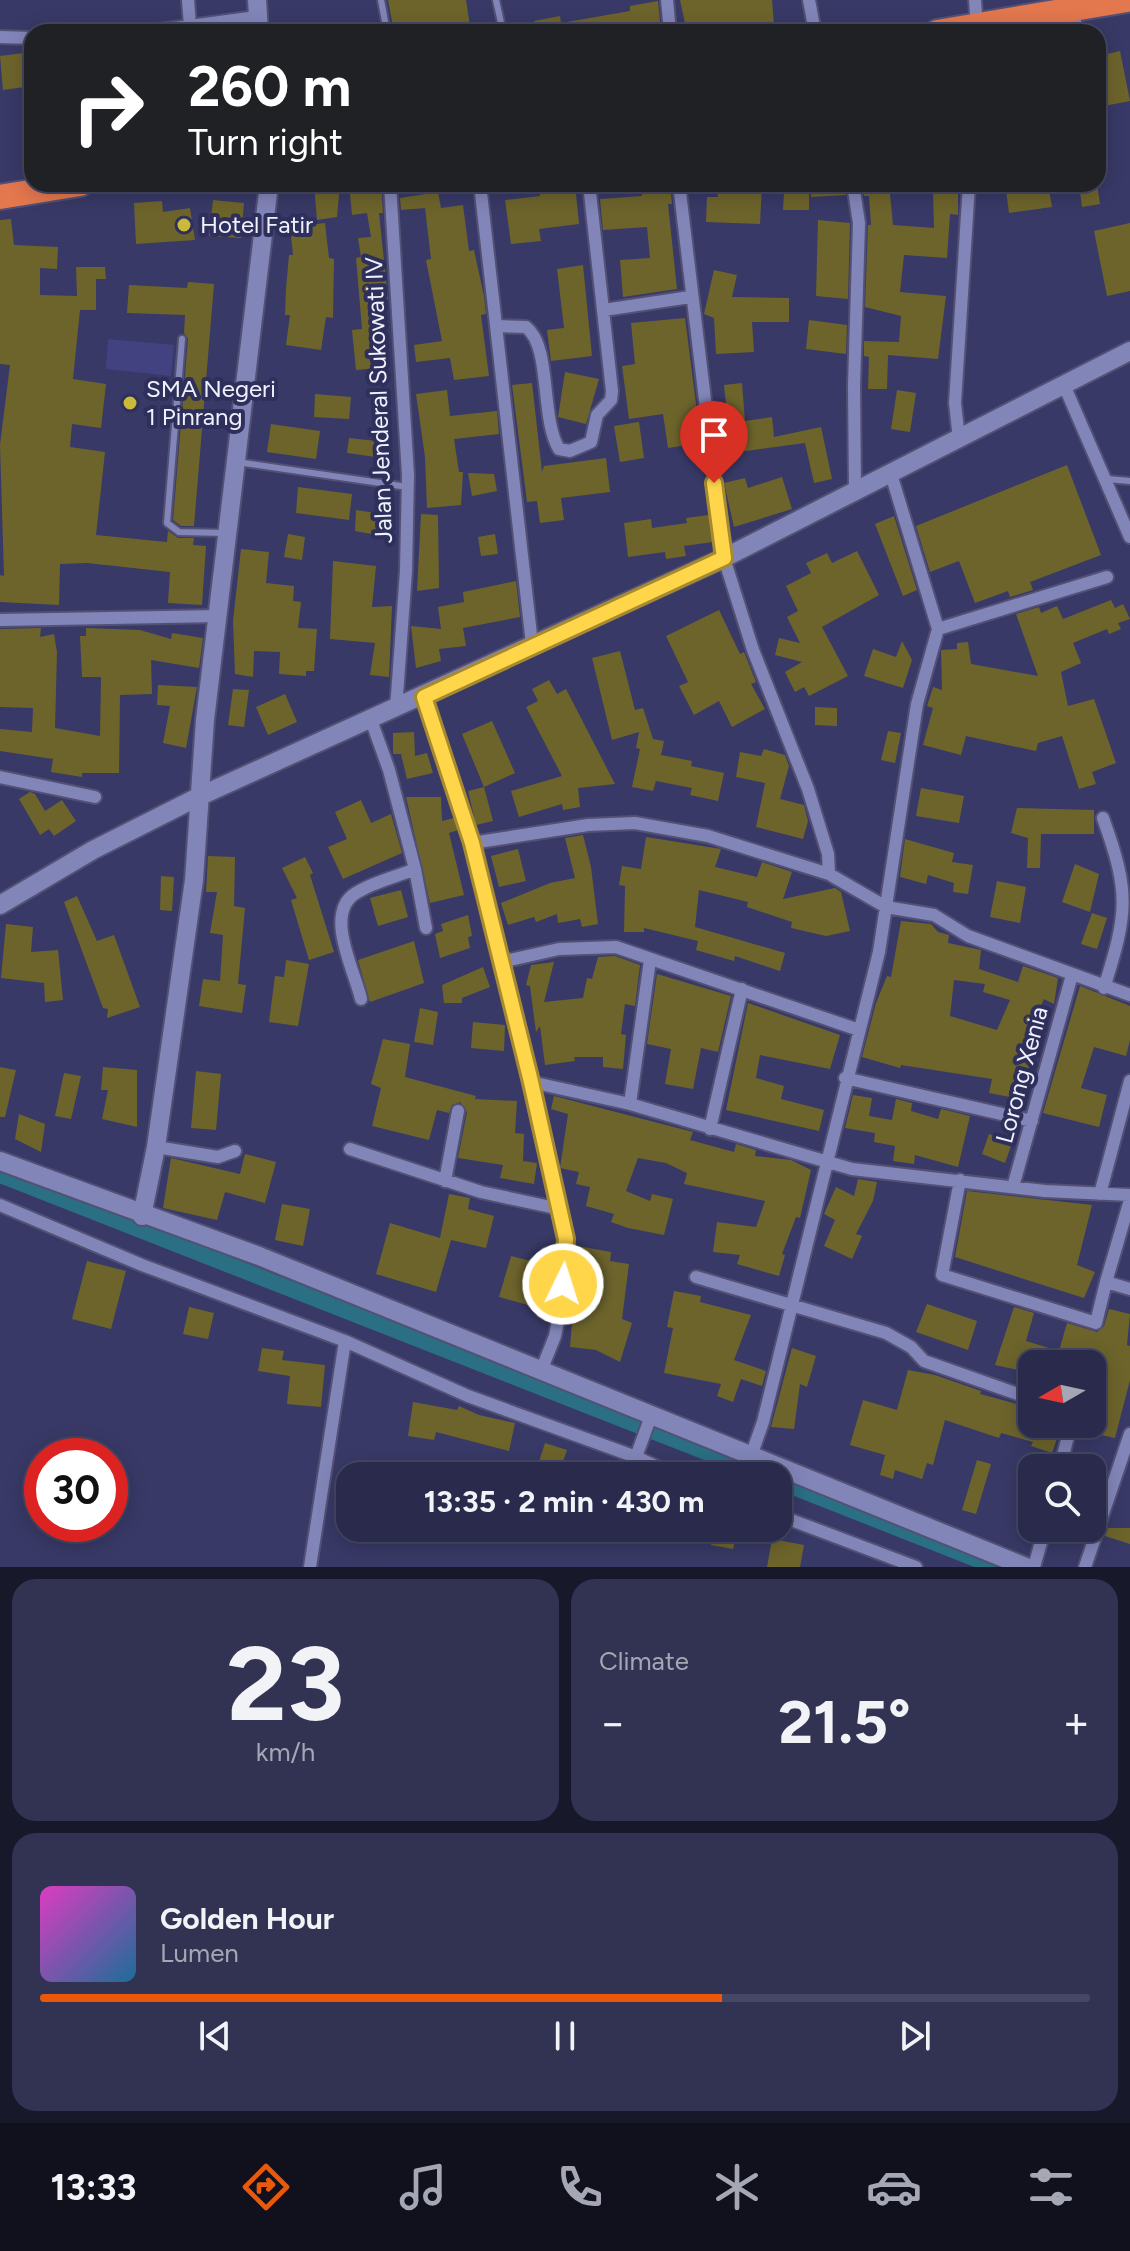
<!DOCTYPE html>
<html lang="en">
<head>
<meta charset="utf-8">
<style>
	:root { --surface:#2a2b4c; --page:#323353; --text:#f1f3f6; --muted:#a5a7b5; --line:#464764; --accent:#ea580c }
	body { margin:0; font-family:Figtree,sans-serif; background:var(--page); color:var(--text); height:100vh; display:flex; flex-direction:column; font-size:30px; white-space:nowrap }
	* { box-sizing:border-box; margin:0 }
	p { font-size:26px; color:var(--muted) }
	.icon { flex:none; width:44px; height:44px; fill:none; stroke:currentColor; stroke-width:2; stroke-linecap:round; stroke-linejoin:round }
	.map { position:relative; height:1567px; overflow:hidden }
	.drawer { display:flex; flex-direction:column; gap:12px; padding:12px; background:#17182a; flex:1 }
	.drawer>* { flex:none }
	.top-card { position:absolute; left:24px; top:24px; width:1082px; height:168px; border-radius:24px; box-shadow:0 4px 20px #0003,0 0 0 2px var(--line); background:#202124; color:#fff; overflow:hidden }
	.needle { width:52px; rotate:261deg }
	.fabs { position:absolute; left:1018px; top:1350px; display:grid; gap:16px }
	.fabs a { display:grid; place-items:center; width:88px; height:88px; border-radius:16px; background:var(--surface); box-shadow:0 4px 20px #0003,0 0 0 2px var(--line); font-size:40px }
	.speed { position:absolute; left:24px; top:1438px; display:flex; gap:16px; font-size:40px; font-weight:700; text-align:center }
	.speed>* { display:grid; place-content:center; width:104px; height:104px; border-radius:50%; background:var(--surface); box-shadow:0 4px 20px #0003,0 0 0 2px var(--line); line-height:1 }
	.speed .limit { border:12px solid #d22; background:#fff; color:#111 }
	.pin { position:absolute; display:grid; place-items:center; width:68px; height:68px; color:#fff; margin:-82px -34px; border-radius:50% 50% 50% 0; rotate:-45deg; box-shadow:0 0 8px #0007 }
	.pin .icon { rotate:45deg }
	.me { position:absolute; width:88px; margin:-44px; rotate:4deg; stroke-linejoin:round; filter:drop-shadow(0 0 6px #0008) }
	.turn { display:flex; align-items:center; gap:28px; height:168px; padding:0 32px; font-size:36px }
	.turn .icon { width:104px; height:104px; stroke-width:2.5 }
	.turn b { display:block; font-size:56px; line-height:68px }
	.big { font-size:60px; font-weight:700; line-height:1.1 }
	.drawer .card { flex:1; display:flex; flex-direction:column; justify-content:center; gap:12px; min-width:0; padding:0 28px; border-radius:24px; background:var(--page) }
	.drawer .dial { align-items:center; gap:0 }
	.dial b { font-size:104px; line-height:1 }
	.song { display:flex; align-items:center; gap:24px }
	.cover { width:96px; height:96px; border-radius:12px; background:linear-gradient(135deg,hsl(310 70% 55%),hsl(200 70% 35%)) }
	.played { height:8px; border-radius:4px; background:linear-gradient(90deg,var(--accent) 65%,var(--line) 65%) }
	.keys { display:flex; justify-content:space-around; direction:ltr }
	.heat { display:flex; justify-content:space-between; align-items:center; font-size:44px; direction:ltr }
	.drawer .tiles { flex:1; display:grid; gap:12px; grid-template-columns:1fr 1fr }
	.card:last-child { grid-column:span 2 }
	.trip { position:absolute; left:336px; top:1462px; width:456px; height:80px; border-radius:24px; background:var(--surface); box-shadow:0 4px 20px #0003,0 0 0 2px var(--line); font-weight:700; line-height:80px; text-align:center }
	.menu { display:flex; height:128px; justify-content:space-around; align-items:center; background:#11111e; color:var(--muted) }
	.menu .icon { width:56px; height:56px }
	.menu .active { color:var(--accent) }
	.menu b { font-size:36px; color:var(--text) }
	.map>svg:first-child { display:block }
	.green { fill:#424280 }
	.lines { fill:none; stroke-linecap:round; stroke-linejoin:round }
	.canal { stroke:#2a6f83; stroke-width:16 }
	.building { fill:#6d642c; fill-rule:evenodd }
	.lane-casing { stroke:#525175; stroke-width:10 }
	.street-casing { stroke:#525175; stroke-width:16 }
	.secondary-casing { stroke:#525175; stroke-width:22 }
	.highway-casing { stroke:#525175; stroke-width:28 }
	.lane { stroke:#8285b8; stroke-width:6 }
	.street { stroke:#8285b8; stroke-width:12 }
	.secondary { stroke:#8285b8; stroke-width:18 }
	.highway { stroke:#e3774e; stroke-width:24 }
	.route-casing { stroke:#a68a30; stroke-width:20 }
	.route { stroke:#ffd54a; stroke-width:14 }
	.poi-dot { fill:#cbb939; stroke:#2e2f5b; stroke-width:3 }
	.labels { text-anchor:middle; stroke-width:8; stroke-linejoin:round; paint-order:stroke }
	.poi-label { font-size:24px; fill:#eff1fc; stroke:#2e2f5b; text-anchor:start }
	.street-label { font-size:24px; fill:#eff1fc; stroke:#2e2f5b }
</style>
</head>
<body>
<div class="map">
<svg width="1130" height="1567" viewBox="0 0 1130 1567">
	<rect width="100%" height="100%" fill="#383966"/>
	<path class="green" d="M108 339 174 345 171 376 106 369Z"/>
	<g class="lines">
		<path class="canal" d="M0 1175 767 1476
			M778 1481 996 1567"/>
	</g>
	<path class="building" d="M388 0H466L470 26 434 32H394Z
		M680 0H772L774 25 727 32 726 24 687 32Z
		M658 1 661 32H536L534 21 560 16 561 23 630 11V6Z
		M1120 51 1130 101 1104 106 1098 56Z
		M32 52V86L3 90 0 56Z
		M314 184H340L337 217 317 220Z
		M349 184H381L383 213H379L388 299 379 301 380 309 374 310 378 345 386 344 388 367 356 370 352 330 362 329 356 258 361 257 358 238 371 237 367 213 352 215Z
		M538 184H575L579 224 539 229 541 241 511 244 505 200 540 196Z
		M641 184H670L672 204H668L677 289 623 297 620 260 650 258 647 227 603 230 600 199 642 196Z
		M716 184H762L760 224 706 222 707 197H718Z
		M811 184H844L846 195 811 197Z
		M862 184H901V193L890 194 893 225 934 228 933 193H958V215L950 214 947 258 904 255 900 292 946 296 938 359 888 355 887 389H868L869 357 864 356V341L899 342 901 316 865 307 868 225H871L869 196H864Z
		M1048 184 1052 207 1009 213 1006 190Z
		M1079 184H1097L1100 204 1082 207Z
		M438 192 441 208 463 205 469 251 474 250 484 296 486 314 481 315 489 376 454 380 450 358 416 362 414 345 442 341 426 260 431 259 425 208 401 210 400 198Z
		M784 193H809V210H783Z
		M213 200 244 203 241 238 209 236Z
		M162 201 163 212 190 208 195 240 136 244 134 203Z
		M11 219 14 245 58 247 57 269 40 268V295L77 296 76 267H105L106 279H96V310H80L73 379 106 384 101 428 72 424 70 447 105 452 96 535 167 542 168 531 178 538H194L193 545 206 546 202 605 168 603 170 572 87 563 60 564 59 605 0 602V575L4 576 0 445 10 365 0 364V220Z
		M818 220 850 223 848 299 816 296Z
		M325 223 329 258 334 259 333 318 326 317 321 350 286 345 290 315H285L286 289 289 255H293L290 227Z
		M1130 223V291L1107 296 1094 231Z
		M583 265 592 356 551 361 547 330 564 328 557 269Z
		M714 270 737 275 732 297 789 298V322H752L754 352 716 354 714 318 704 314Z
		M188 282 214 284 194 526H181L173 520 188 339 184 333 185 315 127 313 129 285 187 288Z
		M685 318 701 443 668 448 663 414 629 419 622 366 635 364 631 323Z
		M809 320 847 325 846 354 806 349Z
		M565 372 599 379 586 424 558 417Z
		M532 383 542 472 544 466 606 458 610 492 561 498 564 520 540 523 537 501 527 502 512 385Z
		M742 383 745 421 772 417 774 437 821 427 832 479 814 483 805 443 724 454 717 424 728 423 724 385Z
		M447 390 450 416 497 411 499 434 454 439 459 472H463L461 505 427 508 425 457 416 394Z
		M897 390 916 393 910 432 891 429Z
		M315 394 351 397 349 419 314 417Z
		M639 422 644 458 620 462 614 426Z
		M271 424 320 431 316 459 267 452Z
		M349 438 385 442 383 458 347 453Z
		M1067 465 1101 555 1030 582 1033 590 1010 597 1008 591 975 603 959 561 930 572 916 526Z
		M468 473 494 474 497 491 472 496Z
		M782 477 792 509 734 527 724 483 745 478 748 488Z
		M298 487 352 494 349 520 296 513Z
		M356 510 389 515 388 537 355 531Z
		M421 514 438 515 439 588 417 591Z
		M709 515 713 542 684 546 686 556 666 559 665 552 628 557 624 523 651 519 652 528 687 523 686 518Z
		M894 516 917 590 903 596 875 524Z
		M288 534 305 537 302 560 284 557Z
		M495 534 498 554 481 556 478 537Z
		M241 549 269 552 266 583 294 586 293 601 301 602 298 628 317 629 314 671H306V676L279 674 280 652 254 651 253 677 235 674 233 621Z
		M857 551 879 595 822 627 848 676 809 696 804 687 795 692 785 672 802 662 775 655 779 638 800 643 787 617 798 611 786 586 811 573 806 563 827 553 832 563Z
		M333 561 376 566 372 607 392 606 389 677 370 675 375 643 330 639Z
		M516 581 520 617 463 628 466 646 439 649 441 661 416 668 411 626 441 629 438 607 464 602 463 592Z
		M1111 600 1115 608 1123 604 1130 619 1118 623 1121 629 1109 634 1107 629 1073 643 1081 663 1061 672 1068 706 1094 699 1116 763 1092 772 1096 784 1079 789 1062 736 1038 743 1036 751 966 736 961 755 923 745 933 708 927 706 933 687 942 690 941 650 957 649V643L968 642 971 664 1038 676 1016 614 1039 607 1041 613 1057 606 1063 619Z
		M719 610 740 654 744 652 756 682 751 684 765 709 732 727 719 701 694 715 679 686 688 682 666 636Z
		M41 628 40 637 54 634 57 652 55 728 100 736 101 677H82L80 636H86V628L140 630 171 639 172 633 203 638 199 668 151 660 152 694 120 695 119 773H82V777L51 772 53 759 0 751V729L32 732 33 708 0 707V629Z
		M902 641 912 660 903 688 864 676 873 649 896 657Z
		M620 651 635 710 643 708 653 739 664 741 661 755 692 761 691 766 724 773 718 801 690 795 692 788 656 781 653 791 632 787 640 749 636 748 639 732 612 740 592 658Z
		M549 680 557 694 566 689 615 784 578 788 580 807 563 810 562 804 519 817 511 791 562 776 526 707 538 701 532 689Z
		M158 685 197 687 186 748 163 743 170 706 157 705Z
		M233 689 249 690 244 727 228 725Z
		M285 694 297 722 268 735 256 707Z
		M815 707 837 708V726L815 725Z
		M492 721 515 773 484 787 462 734Z
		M888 731 901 733 895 763 881 760Z
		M414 732 415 756 427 753 433 773 407 779 401 754H393V733Z
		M764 749 785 755 789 766 780 799 804 805 808 821 803 839 756 827 765 783 736 777 740 752 761 756Z
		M484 787 493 821 476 825 468 791Z
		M921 788 964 796 959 823 916 816Z
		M30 792 35 794 45 811 62 800 76 821 54 836 49 829 40 835 19 799Z
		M406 797H441L442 821 454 818 458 830 449 833 464 895 430 903Z
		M361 800 371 823 391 814 402 853 343 879 328 847 347 839 335 812Z
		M1017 808 1094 810V834H1041L1040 868H1027L1028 838 1011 833Z
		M583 835 591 867 598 924 582 927 580 919 558 923 557 914 536 922 534 917 508 925 501 903 550 883 575 878 565 838Z
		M646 837 721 849 715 867 757 877 762 862 792 872 783 899 835 888 841 892 850 931 826 936 791 928 792 922 747 907 748 902 699 890 695 927 785 953 780 971 735 956 734 961 696 950 698 941 644 928V932H624L625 886 619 885 622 866 641 869Z
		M905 839 954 853 952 862 973 865 968 894 953 892 954 883 928 875 926 884 900 877Z
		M518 849 526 881 499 887 491 856Z
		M208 856 235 857 234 906 245 908 238 984 246 985 242 1013 199 1006 203 979 220 981 223 935 210 933 217 892H206Z
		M305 857 313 873 310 875 334 952 309 960 291 900 297 898 282 868Z
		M1075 864 1099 874 1090 912 1062 902Z
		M161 876 174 877 172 911 160 910Z
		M997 881 1026 887 1020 923 990 917Z
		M401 890 408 917 378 926 370 898Z
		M77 896 97 941 114 935 140 1007 107 1018 108 1009 103 1008 64 902Z
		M1092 913 1107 918 1097 949 1081 944Z
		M468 915 472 936 468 937 470 948 440 958 435 934 443 931 441 924Z
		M901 921 931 924 938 932 949 935 948 943 981 950 979 969 1018 982 1023 966 1058 978 1054 1004 1044 999 1029 1032 1032 1033 1026 1100 989 1093 992 1079 901 1065 900 1068 862 1057 876 1003 887 976 891 977ZM954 980 985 984 983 992 1010 1000 997 1030 950 1016Z
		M6 924 33 927 31 952 58 950 63 1000 45 1002 44 983 1 978Z
		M414 941 424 983 370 1002 358 960Z
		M615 956 640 965 635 1006 625 1004 621 1034 626 1035 623 1069 603 1067V1057H574L575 1061 545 1065 540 1026 536 1032 530 986 526 985 531 965 554 962 544 1002 583 998 587 978 592 979 598 957Z
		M286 960 309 964 298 1026 269 1022 275 976 284 977Z
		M483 967 490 987 462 998V1003H444L442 985Z
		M657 974 731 996 718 1052 701 1048 693 1089 665 1084 671 1049 647 1044Z
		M1080 986 1130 1006V1040L1126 1056 1094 1047 1081 1088 1107 1095 1099 1127 1043 1113Z
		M748 1003 840 1035 830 1069 760 1055 756 1078 784 1086 781 1099 824 1110 819 1131 726 1110Z
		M420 1008 438 1012 433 1045 414 1042Z
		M473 1022 505 1025 504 1051 471 1048Z
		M383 1039 410 1044 405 1077 476 1096 475 1099 517 1101 515 1133 524 1134 523 1161 537 1163 534 1184 500 1178 503 1165 458 1158 467 1112 460 1102 452 1105 449 1113 437 1110 429 1140 372 1126 381 1088 371 1084Z
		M0 1067 16 1070 5 1117H0Z
		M103 1067 137 1070V1127L102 1119 108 1090H101Z
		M196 1071 221 1074 216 1130 191 1128Z
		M64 1073 81 1076 71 1119 55 1116Z
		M853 1095 872 1098 869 1116 892 1120 896 1099 912 1103 911 1111 938 1119 941 1109 970 1116 958 1167 915 1155 914 1164 893 1161 895 1146 874 1142 875 1133 845 1128Z
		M554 1096 693 1132 690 1140 734 1152 736 1144 756 1150 755 1156 791 1160 811 1170 800 1218 796 1217 782 1254 785 1255 779 1276 737 1264 740 1255 713 1252 717 1222 756 1227 765 1201 684 1184 687 1173 666 1163 638 1158 626 1191 650 1201 652 1194 673 1199 664 1235 628 1228 611 1222 614 1214 586 1206 590 1187 576 1184 579 1172 560 1168 568 1114 551 1109Z
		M19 1114 45 1124 41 1152 15 1139Z
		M989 1134 1012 1143 1005 1163 982 1154Z
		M245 1154 276 1162 265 1203 225 1192 217 1220 163 1208 171 1158 240 1174Z
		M858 1179 877 1182 873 1201 856 1234 862 1236 852 1259 824 1246 835 1220 824 1214 836 1187 854 1196Z
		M967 1191 1092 1205 1077 1265 1095 1272 1084 1298 955 1257Z
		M449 1194 470 1198 468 1209 494 1216 486 1248 451 1240 436 1292 376 1274 390 1223 440 1238Z
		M282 1204 310 1209 303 1246 275 1240Z
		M578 1246 611 1252 610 1261 629 1264 622 1319 632 1323 620 1362 596 1350 570 1347Z
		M511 1256 551 1266 539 1308 499 1297Z
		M87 1261 126 1271 111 1329 72 1319Z
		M674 1291 701 1296 700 1302 751 1315 734 1360 766 1371 762 1386 741 1379 733 1402 717 1396 721 1384 664 1373 673 1328 667 1327Z
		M927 1304 977 1321 968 1350 916 1332Z
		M189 1307 214 1313 208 1339 183 1334Z
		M1014 1307 1034 1313 1026 1341 1059 1351 1067 1323 1097 1332 1104 1326 1109 1309 1130 1314 1127 1345 1130 1346V1380L1115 1438 1092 1433V1364H1032V1373L995 1365Z
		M262 1348 284 1351 282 1360 325 1365 321 1407 287 1404 290 1376 258 1371Z
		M792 1348 816 1356 807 1387 800 1384 794 1429 771 1427Z
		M908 1370 935 1375 981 1391 980 1394 1032 1408V1424H1062L1052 1453 1031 1446 1033 1442 1001 1433 999 1438 945 1420 933 1465 927 1463 922 1479 895 1470 893 1479 880 1475 885 1455 850 1445 863 1400 897 1410Z
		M413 1402 457 1410 459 1406 479 1415 515 1423 509 1451 436 1432 434 1440 408 1436Z
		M545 1443 567 1450 558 1476 535 1474Z
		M977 1460 991 1464 976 1514 962 1510Z
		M715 1528H738L733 1549 711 1545Z
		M1108 1528H1130V1544L1105 1536Z
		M772 1539 804 1545 800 1567H767Z"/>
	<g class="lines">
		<defs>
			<path id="lane" d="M381 0 387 32
				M496 0 503 32
				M182 339 167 523 179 532 226 533
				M237 462 408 487
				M1107 479 1130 481"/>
			<path id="street" d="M188 0 190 26
				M667 0 670 32
				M809 0 815 32
				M975 0 977 29
				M1074 10 1076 32
				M145 32 257 17
				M0 37 32 38
				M390 184 408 475 406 571 396 709
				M480 184 532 644
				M679 184 724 558 753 650 808 789 828 854 829 874
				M853 184 859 223 854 386 855 492
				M604 310 690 297
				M497 326 526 327C552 347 540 418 559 449L570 451 591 442 597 415 611 400 612 391 589 184
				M1064 385 1130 537
				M959 439 955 403 969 184
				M891 474 938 629
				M0 620 219 616
				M424 697 472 843 566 1239 560 1311 555 1336 541 1371
				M0 777 95 797
				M1103 818C1130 893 1128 912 1104 988
				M472 843 588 825 635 823 708 836 829 874 886 907 934 915 968 936 1130 995
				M415 869 426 928
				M501 962 559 949 616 947 859 1030
				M361 999C355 971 323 913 356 893 373 882 396 877 415 869L389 770 371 720
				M845 1078 1032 1121
				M531 1082 630 1104 852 1169 1045 1191 1130 1195
				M630 1104 650 960
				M710 1129 742 989
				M156 1147 218 1157 235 1151
				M350 1149 481 1192 560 1209
				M960 1180 942 1275 1096 1323 1106 1282
				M445 1181 458 1111
				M1013 1187 1072 975
				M1100 1194 1130 1081
				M1130 1200 1106 1282 1130 1289
				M0 1205 142 1265 345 1341 468 1396 636 1457 677 1476
				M696 1277 886 1333 911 1347 924 1361 1032 1399
				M751 1456 763 1422 879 952 917 704 938 629 1107 577
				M636 1457 651 1416
				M1060 1468 1071 1424
				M778 1515 916 1567
				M310 1567 345 1341
				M1034 1567 1045 1528
				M1085 1567 1130 1434"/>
			<path id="secondary" d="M257 0 259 32
				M0 905 93 850 198 797 724 558 1130 351
				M0 1161 259 1256 1026 1567
				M142 1216 156 1147 194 880 205 720 269 184"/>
			<path id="highway" d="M937 32 1127 0
				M0 197 80 184"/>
		</defs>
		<use href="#lane" class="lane-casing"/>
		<use href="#street" class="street-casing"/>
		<use href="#secondary" class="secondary-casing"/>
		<use href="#highway" class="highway-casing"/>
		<use href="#lane" class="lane"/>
		<use href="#street" class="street"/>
		<use href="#secondary" class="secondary"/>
		<use href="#highway" class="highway"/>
	</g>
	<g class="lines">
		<defs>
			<path id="route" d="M563 1284 566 1239 531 1082 472 843 424 697 724 558 714 483"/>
		</defs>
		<use href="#route" class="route-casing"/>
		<use href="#route" class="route"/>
	</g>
	<g class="poi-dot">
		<circle cx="184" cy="225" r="8"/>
		<circle cx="130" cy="403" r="8"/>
	</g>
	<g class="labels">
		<g class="poi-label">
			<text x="200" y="233">Hotel Fatir</text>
			<text x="146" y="397">SMA Negeri<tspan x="146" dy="28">1 Pinrang</tspan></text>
		</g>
		<g class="street-label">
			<text transform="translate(379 400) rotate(-92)" y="8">Jalan Jenderal Sukowati IV</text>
			<text transform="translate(1022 1075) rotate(-75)" y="8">Lorong Xenia</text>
		</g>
	</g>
</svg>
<div class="fabs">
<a><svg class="needle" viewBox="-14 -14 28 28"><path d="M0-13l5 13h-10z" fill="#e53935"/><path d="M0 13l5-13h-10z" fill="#a5a7b5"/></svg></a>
<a><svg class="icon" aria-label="search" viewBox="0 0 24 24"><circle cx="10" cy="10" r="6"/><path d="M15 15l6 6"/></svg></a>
</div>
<div class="speed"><div class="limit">30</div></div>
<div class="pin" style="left:714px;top:483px;background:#d93025"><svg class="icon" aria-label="arrive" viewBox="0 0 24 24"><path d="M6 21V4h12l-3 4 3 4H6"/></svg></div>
<svg class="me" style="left:563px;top:1284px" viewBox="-20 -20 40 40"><circle r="17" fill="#ffd54a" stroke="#fff" stroke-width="3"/><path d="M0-11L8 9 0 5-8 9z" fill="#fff"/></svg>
<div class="trip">13:35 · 2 min · 430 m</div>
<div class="top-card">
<div class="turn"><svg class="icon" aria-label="right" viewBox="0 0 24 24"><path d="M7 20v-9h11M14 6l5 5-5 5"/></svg><div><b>260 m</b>Turn right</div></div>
</div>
</div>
<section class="drawer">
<div class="tiles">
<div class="card dial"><b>23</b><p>km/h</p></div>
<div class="card"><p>Climate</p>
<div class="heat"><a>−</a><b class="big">21.5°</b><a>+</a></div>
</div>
<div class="card">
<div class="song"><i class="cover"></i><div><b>Golden Hour</b><p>Lumen</p></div></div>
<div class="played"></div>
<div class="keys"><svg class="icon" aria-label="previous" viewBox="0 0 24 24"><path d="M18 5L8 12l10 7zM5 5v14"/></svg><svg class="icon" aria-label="pause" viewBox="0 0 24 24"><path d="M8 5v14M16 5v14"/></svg><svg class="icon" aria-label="next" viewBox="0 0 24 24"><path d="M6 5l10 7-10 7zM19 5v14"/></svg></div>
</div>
</div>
</section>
<nav class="menu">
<b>13:33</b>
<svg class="icon active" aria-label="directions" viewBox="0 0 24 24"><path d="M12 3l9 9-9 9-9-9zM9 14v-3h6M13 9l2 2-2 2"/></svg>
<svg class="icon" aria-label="music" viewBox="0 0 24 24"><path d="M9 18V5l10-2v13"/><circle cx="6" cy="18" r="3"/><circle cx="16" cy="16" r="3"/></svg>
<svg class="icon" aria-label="phone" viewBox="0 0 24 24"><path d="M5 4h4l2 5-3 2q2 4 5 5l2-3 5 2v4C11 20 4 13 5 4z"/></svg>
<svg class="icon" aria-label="climate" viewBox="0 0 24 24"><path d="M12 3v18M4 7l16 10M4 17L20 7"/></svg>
<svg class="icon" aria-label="car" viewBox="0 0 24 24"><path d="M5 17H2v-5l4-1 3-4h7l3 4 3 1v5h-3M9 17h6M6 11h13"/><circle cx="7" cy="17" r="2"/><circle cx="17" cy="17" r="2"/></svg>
<svg class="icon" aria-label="filters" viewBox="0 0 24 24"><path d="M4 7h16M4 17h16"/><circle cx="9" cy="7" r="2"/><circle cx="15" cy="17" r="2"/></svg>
</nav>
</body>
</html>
